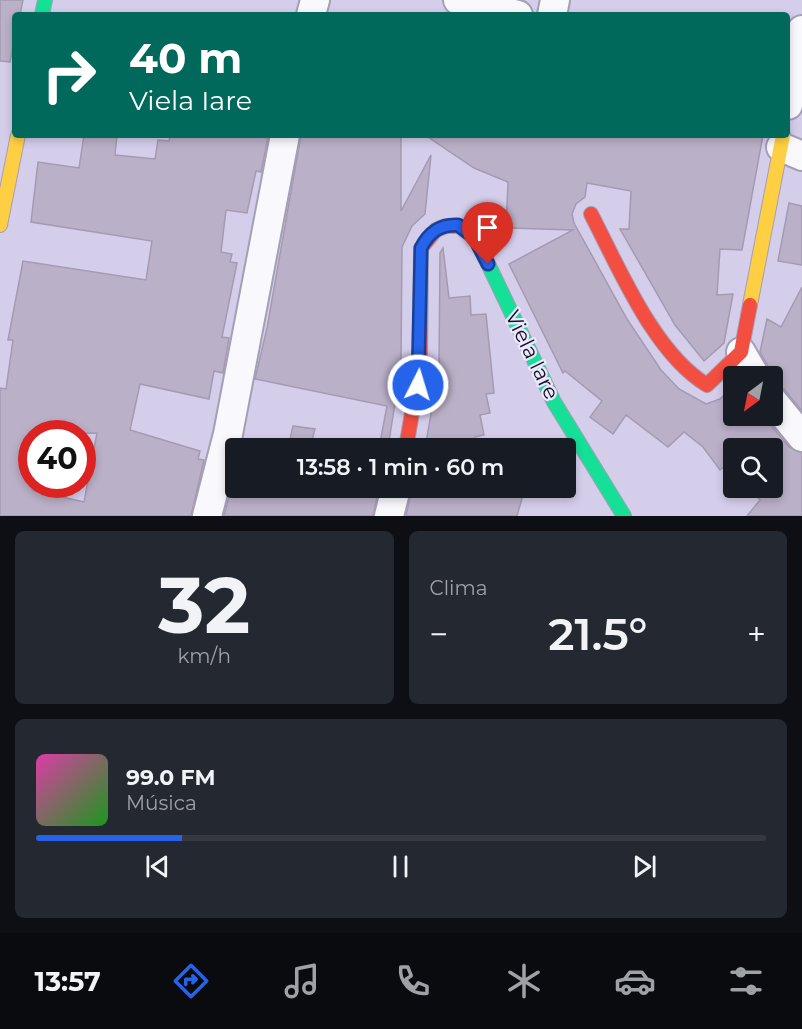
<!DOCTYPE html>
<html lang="pt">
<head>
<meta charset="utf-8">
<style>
	:root { --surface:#171b24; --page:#242831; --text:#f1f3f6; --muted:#9ea1a6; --line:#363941; --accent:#2563eb }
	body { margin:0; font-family:Montserrat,sans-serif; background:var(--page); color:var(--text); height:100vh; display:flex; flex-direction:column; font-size:22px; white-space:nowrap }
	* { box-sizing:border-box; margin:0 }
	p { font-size:20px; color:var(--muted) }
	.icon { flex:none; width:33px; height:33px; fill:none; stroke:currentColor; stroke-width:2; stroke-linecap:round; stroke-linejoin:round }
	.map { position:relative; height:516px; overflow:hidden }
	.panel { display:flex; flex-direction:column; gap:15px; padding:15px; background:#0d0f14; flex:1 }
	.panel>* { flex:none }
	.top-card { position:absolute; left:12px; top:12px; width:778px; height:126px; border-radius:6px; box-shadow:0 3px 9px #0003; background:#00695c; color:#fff; overflow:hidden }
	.needle { width:39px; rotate:212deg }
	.controls { position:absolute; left:723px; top:366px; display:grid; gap:12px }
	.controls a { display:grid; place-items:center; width:60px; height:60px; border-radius:6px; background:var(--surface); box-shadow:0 3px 9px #0003; font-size:30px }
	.speed { position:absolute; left:18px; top:420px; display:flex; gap:12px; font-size:30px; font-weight:700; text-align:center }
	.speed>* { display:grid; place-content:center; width:78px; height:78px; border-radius:50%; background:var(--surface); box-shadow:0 3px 9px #0003; line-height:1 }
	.speed .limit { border:9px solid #d22; background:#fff; color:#111 }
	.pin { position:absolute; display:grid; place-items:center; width:51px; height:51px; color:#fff; margin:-62px -26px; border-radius:50% 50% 50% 0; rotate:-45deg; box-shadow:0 0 6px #0007 }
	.pin .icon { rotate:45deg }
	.me { position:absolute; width:66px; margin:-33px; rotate:5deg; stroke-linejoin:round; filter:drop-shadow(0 0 4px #0008) }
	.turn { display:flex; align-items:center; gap:21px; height:126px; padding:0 18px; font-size:27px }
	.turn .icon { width:78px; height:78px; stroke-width:2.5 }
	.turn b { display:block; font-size:42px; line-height:51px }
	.big { font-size:45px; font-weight:600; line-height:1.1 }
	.panel .tile { flex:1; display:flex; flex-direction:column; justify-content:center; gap:9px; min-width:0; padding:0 21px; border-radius:9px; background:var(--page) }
	.panel .dial { align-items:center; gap:0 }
	.dial b { font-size:78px; line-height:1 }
	.song { display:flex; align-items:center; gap:18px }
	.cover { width:72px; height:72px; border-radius:9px; background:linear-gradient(135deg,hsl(320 70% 55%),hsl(120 70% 35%)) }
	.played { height:6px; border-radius:3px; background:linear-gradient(90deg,var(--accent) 20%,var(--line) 20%) }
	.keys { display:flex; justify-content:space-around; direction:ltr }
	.heat { display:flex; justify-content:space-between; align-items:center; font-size:33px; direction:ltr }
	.panel .tiles { flex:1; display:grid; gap:15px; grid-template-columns:1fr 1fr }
	.tile:last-child { grid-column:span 2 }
	.trip { position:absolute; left:225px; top:438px; width:351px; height:60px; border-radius:6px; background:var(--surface); box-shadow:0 3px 9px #0003; font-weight:600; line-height:60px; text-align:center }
	.tab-bar { display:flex; height:96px; justify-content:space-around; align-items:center; background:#090b0e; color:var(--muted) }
	.tab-bar .icon { width:42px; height:42px }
	.tab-bar .selected { color:var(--accent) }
	.tab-bar b { font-size:27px; color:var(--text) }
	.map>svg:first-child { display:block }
	.building { fill:#bab0c8; stroke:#a49ab2; stroke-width:1.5; fill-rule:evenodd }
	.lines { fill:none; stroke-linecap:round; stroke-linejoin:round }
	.street-casing { stroke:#a49eb7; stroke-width:32 }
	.fast-casing { stroke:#a49eb7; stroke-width:16 }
	.slow-casing { stroke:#a49eb7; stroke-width:16 }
	.jam-casing { stroke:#a49eb7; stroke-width:16 }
	.street { stroke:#f9f8fc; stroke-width:28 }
	.fast { stroke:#16e098; stroke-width:14 }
	.slow { stroke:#ffcf43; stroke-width:14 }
	.jam { stroke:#f24e42; stroke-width:14 }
	.route-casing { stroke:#184099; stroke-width:15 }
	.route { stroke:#2563eb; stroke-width:10 }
	.labels { text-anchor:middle; stroke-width:4.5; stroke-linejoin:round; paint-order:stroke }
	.street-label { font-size:21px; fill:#170f28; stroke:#ece8fd }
</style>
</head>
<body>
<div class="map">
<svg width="802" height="516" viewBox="0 0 802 516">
	<rect width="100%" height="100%" fill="#d4ceeb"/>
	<path class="building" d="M0 0H23L20 15H15V37L10 62 0 61Z
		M84 135H117L115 155 155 159 158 140 169 141 170 135H250L268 138 261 172 256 171 247 213 226 210 221 252 232 254 230 262 237 263 222 337 229 338 223 373 214 371 209 399 140 384 130 430 200 451 198 459 204 460 191 516H0V388L6 389 13 340H8L23 261 146 280 152 241 31 222 38 162 79 168ZM97 433 84 502 32 490V434Z
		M301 135H401V211L431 155 425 214 412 226 402 247 401 364 388 448H379L387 406 255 379 267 328Z
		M425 135H763L742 250 720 249 717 295 733 294 724 343 704 361 675 325 620 229H629L631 191 587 183 585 197 576 204 572 214 574 223 627 319 661 370 679 389 706 404 720 399 734 385V416H763L789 447 802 453V516H747L760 500 749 488H772V448H734V470L727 464 720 470 703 447 684 432 668 447 626 415 613 434 590 417 602 401 565 371 563 373 509 264 573 230 506 228 508 182 474 168Z
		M789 203 802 206V265L778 261Z
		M443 248 449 298 470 296 471 315 486 314 494 393 486 394 490 413 480 415 484 435 475 437 476 448H425L439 369 440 253Z
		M802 287V411L784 389 772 384 769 368 760 352 767 319 781 327Z
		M293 426 315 429 310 448H288Z
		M236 471V488H379L373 516H224Z
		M412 488H525L517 516H406Z"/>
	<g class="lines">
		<defs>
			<path id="street" d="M458 0 518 15
				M311 15 315 0
				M552 15 555 0
				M788 105 802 30
				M781 147 802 156
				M741 352 755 376
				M772 400 802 437
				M207 516 228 434 285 135
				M389 516 396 488"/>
			<path id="fast" d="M42 15 45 0
				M459 226 474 237 480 247 554 402 624 516"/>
			<path id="slow" d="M0 225 18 135
				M750 305 783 135"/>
			<path id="jam" d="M591 214C619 268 654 353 707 385L741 352 750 305
				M406 448 420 366 421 248 436 230 446 226H459"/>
		</defs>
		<use href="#street" class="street-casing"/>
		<use href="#fast" class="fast-casing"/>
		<use href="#slow" class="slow-casing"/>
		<use href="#jam" class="jam-casing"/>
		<use href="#street" class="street"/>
		<use href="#fast" class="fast"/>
		<use href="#slow" class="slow"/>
		<use href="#jam" class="jam"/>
	</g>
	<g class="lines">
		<defs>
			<path id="route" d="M418 385 421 248C429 232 440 224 458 225L474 237 488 264"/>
		</defs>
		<use href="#route" class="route-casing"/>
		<use href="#route" class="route"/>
	</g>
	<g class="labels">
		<g class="street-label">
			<text transform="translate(532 355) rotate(64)" y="7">Viela Iare</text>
		</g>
	</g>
</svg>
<div class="controls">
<a><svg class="needle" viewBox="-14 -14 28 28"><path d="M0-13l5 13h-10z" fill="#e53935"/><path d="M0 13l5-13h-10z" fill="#9ea1a6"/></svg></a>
<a><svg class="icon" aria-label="search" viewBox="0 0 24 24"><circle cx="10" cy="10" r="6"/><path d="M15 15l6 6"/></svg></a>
</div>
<div class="speed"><div class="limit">40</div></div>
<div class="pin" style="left:488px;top:264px;background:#d93025"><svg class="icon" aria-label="arrive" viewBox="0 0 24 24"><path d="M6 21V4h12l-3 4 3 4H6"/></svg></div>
<svg class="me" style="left:418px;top:385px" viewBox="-20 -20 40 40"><circle r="17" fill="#2563eb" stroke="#fff" stroke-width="3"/><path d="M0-11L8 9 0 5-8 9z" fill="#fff"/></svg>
<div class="trip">13:58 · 1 min · 60 m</div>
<div class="top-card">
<div class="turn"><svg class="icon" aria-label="right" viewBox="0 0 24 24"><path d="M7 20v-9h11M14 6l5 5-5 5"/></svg><div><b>40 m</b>Viela Iare</div></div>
</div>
</div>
<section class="panel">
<div class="tiles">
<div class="tile dial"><b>32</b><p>km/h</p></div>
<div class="tile"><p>Clima</p>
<div class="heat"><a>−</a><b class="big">21.5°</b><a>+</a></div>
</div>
<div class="tile">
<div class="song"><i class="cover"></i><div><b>99.0 FM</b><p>Música</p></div></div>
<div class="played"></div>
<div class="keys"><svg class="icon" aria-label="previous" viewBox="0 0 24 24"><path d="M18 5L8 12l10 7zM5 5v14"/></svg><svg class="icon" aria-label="pause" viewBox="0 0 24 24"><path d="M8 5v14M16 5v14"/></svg><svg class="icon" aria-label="next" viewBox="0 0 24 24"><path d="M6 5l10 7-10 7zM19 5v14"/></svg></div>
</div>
</div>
</section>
<nav class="tab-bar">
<b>13:57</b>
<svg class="icon selected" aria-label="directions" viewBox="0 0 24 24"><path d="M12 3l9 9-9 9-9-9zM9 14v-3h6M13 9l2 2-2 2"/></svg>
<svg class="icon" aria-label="music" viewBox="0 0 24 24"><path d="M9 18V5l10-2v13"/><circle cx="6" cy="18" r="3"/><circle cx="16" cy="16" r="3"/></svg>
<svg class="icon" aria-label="phone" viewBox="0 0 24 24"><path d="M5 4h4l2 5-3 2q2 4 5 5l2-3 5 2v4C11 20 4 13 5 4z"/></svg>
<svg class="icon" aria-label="climate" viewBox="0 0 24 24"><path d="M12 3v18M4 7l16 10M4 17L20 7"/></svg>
<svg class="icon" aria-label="car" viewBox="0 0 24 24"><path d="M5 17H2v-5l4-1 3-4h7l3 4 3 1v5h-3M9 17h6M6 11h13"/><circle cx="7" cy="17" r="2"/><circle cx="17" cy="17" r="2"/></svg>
<svg class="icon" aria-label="filters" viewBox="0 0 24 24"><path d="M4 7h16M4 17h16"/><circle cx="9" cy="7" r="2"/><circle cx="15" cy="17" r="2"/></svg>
</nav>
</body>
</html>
